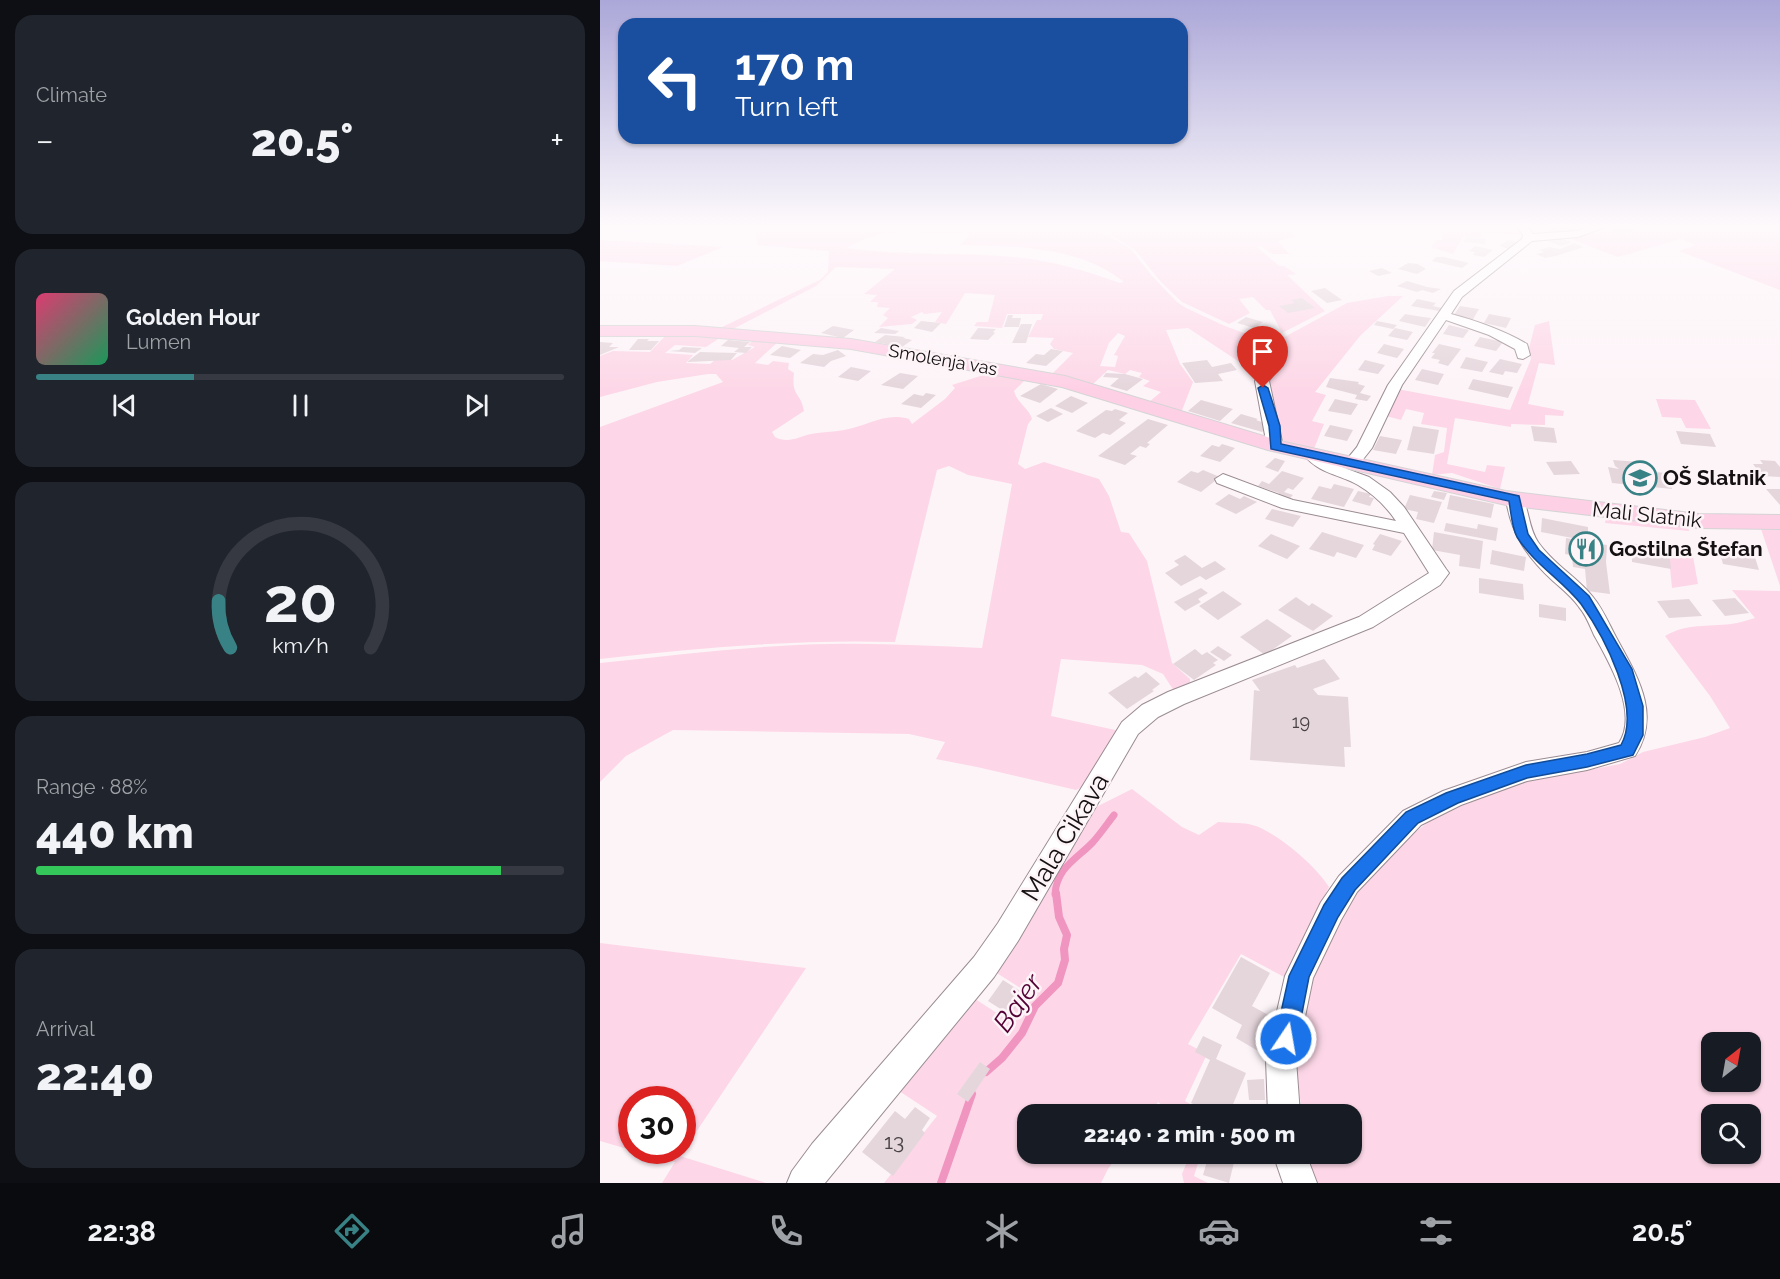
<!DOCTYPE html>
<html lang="en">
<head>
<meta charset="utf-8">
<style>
	:root { --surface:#171b24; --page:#20242c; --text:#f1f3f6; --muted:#9ea1a6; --line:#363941; --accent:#388184 }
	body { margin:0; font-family:Raleway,sans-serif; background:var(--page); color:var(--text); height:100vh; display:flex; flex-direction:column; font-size:22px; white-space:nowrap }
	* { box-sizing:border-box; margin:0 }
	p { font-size:20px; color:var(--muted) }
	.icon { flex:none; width:33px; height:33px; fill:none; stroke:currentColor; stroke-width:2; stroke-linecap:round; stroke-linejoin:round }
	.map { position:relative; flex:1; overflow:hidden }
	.sheet { display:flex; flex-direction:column; gap:15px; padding:15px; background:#0d0f14; width:600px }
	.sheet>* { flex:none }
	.banner { position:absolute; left:18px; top:18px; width:570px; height:126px; border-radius:18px; box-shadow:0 2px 4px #0004; background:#1a4fa0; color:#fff; overflow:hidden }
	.needle { width:39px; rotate:31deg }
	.buttons { position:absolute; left:1101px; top:1032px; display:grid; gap:12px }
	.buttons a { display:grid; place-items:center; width:60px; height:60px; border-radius:12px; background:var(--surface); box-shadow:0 2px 4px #0004; font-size:30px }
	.speed { position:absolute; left:18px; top:1086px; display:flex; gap:12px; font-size:30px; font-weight:700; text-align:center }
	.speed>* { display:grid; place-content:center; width:78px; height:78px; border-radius:50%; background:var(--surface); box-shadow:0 2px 4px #0004; line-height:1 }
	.speed .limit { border:9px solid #d22; background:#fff; color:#111 }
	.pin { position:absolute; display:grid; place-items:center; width:51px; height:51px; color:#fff; margin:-62px -26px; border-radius:50% 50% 50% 0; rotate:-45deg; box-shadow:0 0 6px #0007 }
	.pin .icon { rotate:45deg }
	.me { position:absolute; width:66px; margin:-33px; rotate:12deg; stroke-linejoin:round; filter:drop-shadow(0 0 4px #0008) }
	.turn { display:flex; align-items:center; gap:21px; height:126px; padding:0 18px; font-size:27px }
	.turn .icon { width:78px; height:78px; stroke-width:2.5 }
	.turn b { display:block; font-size:42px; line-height:51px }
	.big { font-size:45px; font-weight:800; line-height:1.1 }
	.sheet .widget { flex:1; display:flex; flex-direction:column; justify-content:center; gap:9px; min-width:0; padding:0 21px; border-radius:18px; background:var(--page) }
	.sheet .dial { align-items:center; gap:0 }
	.dial svg { height:156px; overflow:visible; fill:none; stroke:var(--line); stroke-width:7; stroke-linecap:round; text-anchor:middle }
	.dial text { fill:var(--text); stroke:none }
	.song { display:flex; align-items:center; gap:18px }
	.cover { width:72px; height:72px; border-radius:9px; background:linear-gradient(135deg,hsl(340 70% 55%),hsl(150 70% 35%)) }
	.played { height:6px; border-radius:3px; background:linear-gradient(90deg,var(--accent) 30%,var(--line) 30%) }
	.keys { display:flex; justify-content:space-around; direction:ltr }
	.heat { display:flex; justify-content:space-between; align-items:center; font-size:33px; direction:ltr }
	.charge { height:9px; border-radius:4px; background:linear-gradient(90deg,#34c759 88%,var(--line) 0) }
	.trip { position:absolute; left:417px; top:1104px; width:345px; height:60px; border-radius:18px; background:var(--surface); box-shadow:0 2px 4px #0004; font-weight:800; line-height:60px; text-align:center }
	.tab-bar { display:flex; height:96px; justify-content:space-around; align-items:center; background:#090b0e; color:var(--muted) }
	.tab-bar .icon { width:42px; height:42px }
	.tab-bar .active { color:var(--accent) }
	.tab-bar b { font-size:27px; color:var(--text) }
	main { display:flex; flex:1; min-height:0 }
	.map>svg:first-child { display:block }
	.green { fill:#fdd7e7; fill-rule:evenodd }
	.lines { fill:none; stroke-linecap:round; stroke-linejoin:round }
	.stream-far1 { stroke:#f094c0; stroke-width:7 }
	.stream { stroke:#f094c0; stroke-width:8 }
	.building { fill:#e5d6dc }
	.minor-casing { stroke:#9a8c92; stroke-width:2 }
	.major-casing { stroke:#d5d4d4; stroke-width:2 }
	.minor { fill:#fff; fill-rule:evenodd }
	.major { fill:#fed0e6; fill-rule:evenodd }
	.route { fill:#1a73e8; stroke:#114b97; stroke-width:1.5 }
	.labels { text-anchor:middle; stroke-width:5; stroke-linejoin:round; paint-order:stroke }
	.far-street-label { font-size:18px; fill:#151012; stroke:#fdf4f8 }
	.number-label { font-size:18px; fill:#494244 }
	.poi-label { font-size:21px; font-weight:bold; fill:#151012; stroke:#fdf4f8; text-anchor:start }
	.street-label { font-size:21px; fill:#151012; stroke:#fdf4f8 }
	.near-number-label { font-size:21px; fill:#494244 }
	.near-street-label { font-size:26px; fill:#151012; stroke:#fdf4f8 }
	.near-water-label { font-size:27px; font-style:italic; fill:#530034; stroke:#fdf4f8 }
</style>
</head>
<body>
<main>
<section class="sheet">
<div class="widget"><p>Climate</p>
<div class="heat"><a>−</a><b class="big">20.5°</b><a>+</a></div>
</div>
<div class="widget">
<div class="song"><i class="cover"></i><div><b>Golden Hour</b><p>Lumen</p></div></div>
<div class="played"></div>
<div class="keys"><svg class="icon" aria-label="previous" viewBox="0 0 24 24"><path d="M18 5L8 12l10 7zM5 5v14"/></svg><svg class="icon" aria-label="pause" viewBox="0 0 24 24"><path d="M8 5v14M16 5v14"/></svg><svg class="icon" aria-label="next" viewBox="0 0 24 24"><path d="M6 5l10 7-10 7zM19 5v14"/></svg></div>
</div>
<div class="widget dial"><svg viewBox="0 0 100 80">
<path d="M14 69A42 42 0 1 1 86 69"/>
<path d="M14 69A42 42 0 0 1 8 45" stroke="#388184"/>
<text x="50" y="56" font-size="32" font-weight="700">20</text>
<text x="50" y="72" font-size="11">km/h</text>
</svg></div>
<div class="widget"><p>Range · 88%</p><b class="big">440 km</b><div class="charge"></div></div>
<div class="widget"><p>Arrival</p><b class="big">22:40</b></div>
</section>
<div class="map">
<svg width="1180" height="1183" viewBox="0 0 1180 1183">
	<rect width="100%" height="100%" fill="#fdf4f8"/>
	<path class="green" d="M0 225H316L295 230 299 233C281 233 263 238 247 248 302 256 358 252 413 257 450 260 486 271 520 283L524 282C480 246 415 246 360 245L369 235 366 233H317L375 225H490L531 249 552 276 577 302 586 308 625 326 671 343 650 346 658 356 641 363 588 328 566 330 580 364 593 382 581 413 549 402 561 392 543 386 550 381 539 377 542 373 530 370 525 374 508 370 493 384 451 375 473 353 454 349 450 344 454 338 428 337 437 320H441L443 314H407L402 328 374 326 377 322H388L395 295 365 293 346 324 335 322 342 312 324 314 322 312 311 317 317 320 312 324 279 327 288 318 283 315 290 308 277 307 278 302H270L277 295 264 294 295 269 236 267 216 286 133 329 120 328 220 280 228 272 229 251 158 245 154 230 0 232ZM518 333 525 336 514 355 518 356 515 367 500 366 509 343Z
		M494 225 916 226 925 236 882 232 880 238 863 236 853 254 831 247 837 240H843L841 233 790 231H692L696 237 678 241 689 254H672L661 246 657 247 679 266H684L696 274 687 275 725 311 682 333 670 310H666L653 297 639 299 650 313 629 324 582 302 561 282 535 250Z
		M1011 225H1180V290L1079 251 1096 245 1080 239 1018 257 971 239Z
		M0 240 123 247 77 266 0 261Z
		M788 296H803L760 336 715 392 726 395 712 421 724 424 713 451 684 443 667 382 679 340 747 303Z
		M949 321 955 365 939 363 928 404 964 411 963 416 945 415V425L911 424V427L855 418 847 464 885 472 887 465 905 467 900 489 852 473 832 475 835 455 844 452 847 428 821 424 824 413 806 409 801 420 786 416 797 389 910 410 931 359 929 348 935 325Z
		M67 334 124 335 106 347 75 345 65 353 93 355 86 363 110 364 115 360H132L155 347 148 345 153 340 179 341 155 363 168 365 173 361 189 363 188 369 194 373C191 397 201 392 204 411L172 432 175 437C188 444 198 437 211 434 222 432 233 432 244 430 268 426 285 412 309 419L312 424 345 399 355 388 352 385 393 372 427 378 414 391C417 403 429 408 432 419L428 424 418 464 425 469 444 462 499 479 509 496 521 532 529 533 547 561 572 663 590 679V687L576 694 563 674 542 665 461 659 451 716 520 731 490 783 476 790 377 767 336 759 345 742 309 734 73 730 26 756 0 782V663C77 655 154 645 232 644 282 643 332 646 382 648L412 484 368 475 349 466 337 470 295 642C196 639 98 648 0 659V427L123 382 116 374H108L57 382 0 397V356L13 351 50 352Z
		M1056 399 1095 400 1111 429 1086 428 1081 418 1062 417Z
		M1006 518 1088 527 1089 531 1005 523Z
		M1161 529H1180V586Z
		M1068 548 1092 551 1098 584 1072 588Z
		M1132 590 1180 591V1183H714L707 1154H752V1114H702L696 1065 710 985 748 902 781 860 833 818 905 786 1020 764 1043 752 1105 737 1130 728 1110 696 1065 636C1087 623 1107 627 1131 624 1139 623 1147 620 1155 618ZM1112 1042H1150V1082H1112ZM1112 1114H1150V1154H1112Z
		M532 789 582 827 599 835 618 822C629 823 645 822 656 826 679 835 716 866 729 887L684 977 641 954 588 1044 607 1054 585 1101 607 1114H575L558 1102 549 1114H428V1154H519L508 1169 501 1183H284L337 1116 296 1089 372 997 403 1017 425 991 392 970 492 809Z
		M0 943 206 968 80 1156 166 1183H62L75 1162 34 1151 82 1150V1100H32L31 1150 0 1141Z
		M590 1154H601L594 1176 608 1183H584L582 1174Z"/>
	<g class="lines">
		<path class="stream-far1" d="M455 894C457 867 477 859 493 842 501 833 507 824 514 815"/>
		<path class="stream" d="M386 1072 402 1058 422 1033 435 1006 458 983 465 960 464 949 467 935 459 917 456 893
			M341 1183 372 1094"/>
	</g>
	<path class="building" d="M936 225H949L958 229 971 227 978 231 958 236Z
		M1020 226H1029L1038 230 1021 235 1007 230Z
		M866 237 886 239 885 244 864 242Z
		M959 238 972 242 962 246 947 241Z
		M908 240 919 242 909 249 899 246Z
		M974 243 984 247 956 256 945 258 936 254 944 252 939 250 949 247 960 249Z
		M875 246 893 250 884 257 873 255 875 252 869 251Z
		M836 257H844L869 263 862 268 832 261Z
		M808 263 818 264 826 269 817 274 798 269Z
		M782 268 792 273 778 276 769 271Z
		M807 281 827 287 841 289 833 293 822 290 817 292 797 286Z
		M725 288 742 300 727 303 711 291Z
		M702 298 715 308 688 313 679 306 695 303 691 300Z
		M817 299 836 303 833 306 842 308 839 311 811 306Z
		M860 306 879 309 872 321 858 318 860 316 854 315Z
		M805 314 823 317 831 318 825 327 799 321Z
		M889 314 911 318 906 328 884 323Z
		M408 315H413L412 318H421L419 327H404Z
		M646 317 663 322 654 328 637 323Z
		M321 321 341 323 332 332 314 328Z
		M777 321 797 325 793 329 774 325Z
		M421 324H432L426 343H412Z
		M849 325 869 330 863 338 843 334Z
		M233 326 254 330 243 338 221 333Z
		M281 328 299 331 295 334 274 333Z
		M378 328 396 329 393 332 395 333 388 340 370 339Z
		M795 328 813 332 807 340 788 336Z
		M285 335 305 337 303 338 312 340 302 347 275 342Z
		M880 337 903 342 896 351 874 346Z
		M38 339H49L47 341H59L51 350H29Z
		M128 340 150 342 144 347H152L146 353 134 352 139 348 121 346Z
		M0 342 13 343 9 347H19L0 355Z
		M784 344 804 349 797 358 777 353Z
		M839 344 861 349 848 366 838 363 840 360 831 358 835 353H832Z
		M182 346 201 350 190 358 170 355Z
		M83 347 102 348 95 353 69 351 79 350Z
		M451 349 463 351 446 366 426 363 436 354 444 355Z
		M238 350 246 356 231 361 224 367 200 363 213 354 223 355Z
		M100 352 137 353 131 360 87 362Z
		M663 355 672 361 654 369 645 363Z
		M866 357 888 362 882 372 860 368Z
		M900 359 922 364 917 373 905 371 903 375 889 372Z
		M607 360 612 367 631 363 637 370 618 374 623 381 595 383 582 363Z
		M765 360 785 365 778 374 758 370Z
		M251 367 271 371 258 381 238 377Z
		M822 369 844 374 838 385 815 380Z
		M300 373 318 376 303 389 281 385Z
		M506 373 525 374 543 379 527 391 510 386 519 378 503 377Z
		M730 378 759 382 758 384 765 386 760 393 771 396 767 401 755 399 757 395 726 387Z
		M873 379 913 387 908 398 868 389Z
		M441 384 458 389 440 403 420 396Z
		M326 393 336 395 321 408 301 404 314 394 323 396Z
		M471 396 488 403 472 413 455 406Z
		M735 399 758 404 751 415 728 411Z
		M601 400 633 409 620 421 588 411Z
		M451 408 463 414 448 422 436 416Z
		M515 409 528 413 519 420 526 423 510 435 503 433 495 438 476 431 506 410 512 411Z
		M641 414 658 419 656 420 670 425 662 432 631 423Z
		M548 419 568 425 547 443 550 444 546 448 540 446 530 454 537 456 525 465 498 456Z
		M730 425 753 430 747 441 724 436Z
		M813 426 839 430 834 454 807 450Z
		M931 426 954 428 957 443 934 441Z
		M1076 431 1110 434 1116 447 1081 444Z
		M780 436 802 440 796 454 773 450Z
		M622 444 635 448 620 462 600 456 612 445 619 447Z
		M675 458 685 461 678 472 665 467Z
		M1013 460 1040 462V471L1067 473 1072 489 1012 483 1008 467 1019 469 1015 466Z
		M1160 460 1175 461 1180 467V477L1162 476 1153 464H1163Z
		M971 461 980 474 954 475 946 462Z
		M603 470 620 477 601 492 577 482 591 471 598 473Z
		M682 471 704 478 693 490 688 488 684 492 693 495 687 501 676 497 679 493 658 486 662 481 669 484Z
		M1134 475 1150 476 1156 487 1140 486Z
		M734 484 754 489 744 507 711 499 719 486 731 489Z
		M1166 489H1180V505Z
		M758 491 771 494 769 497 774 498 770 506 752 501Z
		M834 491 847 493 844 500 831 497Z
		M629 494 640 499 644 496 657 502 636 514 615 504Z
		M810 495 842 502 834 523 816 519 818 512 804 509Z
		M850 495 894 504 891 518 847 509Z
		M672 509 701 516 693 527 665 519Z
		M942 518 988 527V541L941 532Z
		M846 523 877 529 878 524 898 528 896 541 844 531Z
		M722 532 764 545 756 558 737 552 734 557 709 549Z
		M834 532 883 541 880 569 859 566 860 555 832 550Z
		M671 534 700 546 687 559 658 546Z
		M780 534 802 541 791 556 772 550 775 545 773 544Z
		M966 538 1007 545 1006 562 1010 594 987 591 985 569 973 567 972 557 990 559 965 554Z
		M1031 543 1069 550 1071 569 1032 562Z
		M1118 546 1153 551 1159 570 1123 564Z
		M892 550 926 557 924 571 890 564Z
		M585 555 602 568 615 561 626 569 606 580 600 576 581 586 565 573 579 565 574 561Z
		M879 578 923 584 924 600 879 593Z
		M601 588 608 593 598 599 601 602 585 611 574 602Z
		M623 591 642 604 618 620 599 606Z
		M696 597 709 606 712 603 733 616 713 631 678 610Z
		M1135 598 1149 613 1125 616 1112 600Z
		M1089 599 1102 616 1069 618 1057 601Z
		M939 604 966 608V621L939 617Z
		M667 619 692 636 665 655 640 637Z
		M618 646 632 655 624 661 610 652Z
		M595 649 602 655 607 652 618 660 613 663 616 665 594 680 573 664Z
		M724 659 740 679 713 689 718 695 748 697 751 747H744L745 767 650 760 654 690 660 691 652 680 695 665 697 668Z
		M546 672 560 684 552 690 554 691 527 709 508 693 535 676 538 678Z
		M641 957 670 973 652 1006 674 1018 658 1051 636 1038 642 1025 612 1008Z
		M403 980 425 994 410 1015 388 1001Z
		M603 1036 622 1045 616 1059 646 1073 629 1114H613L591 1103 610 1060 595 1052Z
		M380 1062 390 1069 368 1102 357 1094Z
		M664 1079 665 1100H649L647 1080Z
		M315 1107 330 1118 322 1130 325 1133 293 1176 262 1152 295 1111 305 1119Z
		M609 1154H636L629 1183 603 1175Z"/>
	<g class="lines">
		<defs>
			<path id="minor" d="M916 225H926L933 234 977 231 996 225H1011L978 237 932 241 862 297 851 314C877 321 903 330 927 344L930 355 923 359 918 358 915 349 889 335 846 320 802 385 772 448 757 467H745L743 464 757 447 788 385 854 291 922 239 923 235Z
				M674 336 681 340C683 356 678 368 669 381L683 446 675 451 667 446 655 381 666 362 667 340Z
				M713 451 736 465 769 477 790 492 804 507 846 569 849 573 840 585 773 627 584 704 558 717 538 734 418 941 394 977 225 1183H187L192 1171 212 1144 374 957 398 923 522 722 542 705 568 692 759 617 829 573 804 533 682 508 617 483 615 479 623 474 693 500 796 521C786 506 773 494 758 485 741 475 718 473 705 456Z
				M915 494 921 495C929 507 928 527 938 542 953 564 977 577 993 597 1003 609 1009 624 1016 637 1037 676 1062 714 1035 756L987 770 927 781 861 805 821 825 757 892 741 920 713 978 696 1060 700 1114H668L666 1060 685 976 721 902 739 876 803 811 843 791 926 762 987 752 1019 743C1039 713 1009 662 994 635 990 626 986 615 979 607 972 597 962 589 953 581 927 557 911 534 906 499L909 495Z
				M673 1154H706L717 1183H683Z"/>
			<path id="major" d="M0 326H95L251 339 465 376 680 441 906 491 1099 514 1180 515V529L1099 528 906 505 668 450 462 387 251 349 95 336H0Z"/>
		</defs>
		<use href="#minor" class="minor-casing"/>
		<use href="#major" class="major-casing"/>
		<use href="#minor" class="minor"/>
		<use href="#major" class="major"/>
	</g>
	<linearGradient id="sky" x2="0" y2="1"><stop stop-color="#aba7d8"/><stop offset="0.58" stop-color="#fefafc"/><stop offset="1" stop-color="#fefafc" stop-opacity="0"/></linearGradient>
	<rect width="1180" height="390" fill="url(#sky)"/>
	<path class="route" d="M663 385 668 388 680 426 681 444 919 496 928 534 939 550 989 596 1032 669 1043 706V735L1033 755 987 767 927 778 858 803 818 823 755 890 738 917 709 977 697 1039 693 1046 686 1050 678 1046 675 1039 689 976 724 905 742 878 806 812 846 793 926 765 987 754 1021 745C1042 708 1004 636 981 604 962 580 934 564 917 537 912 528 911 513 909 501L671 449 669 426 658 388Z"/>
	<defs>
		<symbol id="school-ring" viewBox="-11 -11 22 22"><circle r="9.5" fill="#fdf4f8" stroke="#388184" stroke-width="1.5"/><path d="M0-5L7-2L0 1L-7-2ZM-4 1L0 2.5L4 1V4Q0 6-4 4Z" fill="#388184"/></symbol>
		<symbol id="restaurant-ring" viewBox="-11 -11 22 22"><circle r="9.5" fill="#fdf4f8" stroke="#388184" stroke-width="1.5"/><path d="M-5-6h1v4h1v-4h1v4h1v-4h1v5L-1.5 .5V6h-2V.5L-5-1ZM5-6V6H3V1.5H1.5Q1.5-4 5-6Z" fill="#388184"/></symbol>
	</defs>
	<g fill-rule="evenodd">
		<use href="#school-ring" x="1021" y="459" width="38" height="38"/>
		<use href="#restaurant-ring" x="967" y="530" width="38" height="38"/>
	</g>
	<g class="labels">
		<g class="far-street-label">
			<text transform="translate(343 360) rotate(10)" y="6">Smolenja vas</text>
		</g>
		<g class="number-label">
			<text x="701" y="728">19</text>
		</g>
		<g class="poi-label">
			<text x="1063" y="485">OŠ Slatnik</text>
			<text x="1009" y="556">Gostilna Štefan</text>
		</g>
		<g class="street-label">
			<text transform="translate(1047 515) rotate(6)" y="7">Mali Slatnik</text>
		</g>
		<g class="near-number-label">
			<text x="294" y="1149">13</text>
		</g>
		<g class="near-street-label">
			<text transform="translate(465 837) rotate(-59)" y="9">Mala Cikava</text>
		</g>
		<g class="near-water-label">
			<text transform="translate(418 1003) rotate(-55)" y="9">Bajer</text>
		</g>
	</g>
</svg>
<div class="buttons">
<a><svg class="needle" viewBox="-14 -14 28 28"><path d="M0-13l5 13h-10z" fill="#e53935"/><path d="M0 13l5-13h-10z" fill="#9ea1a6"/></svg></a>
<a><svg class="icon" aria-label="search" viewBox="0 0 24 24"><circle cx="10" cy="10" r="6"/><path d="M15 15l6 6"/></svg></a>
</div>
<div class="speed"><div class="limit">30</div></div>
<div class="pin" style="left:663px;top:388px;background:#d93025"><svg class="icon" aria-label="arrive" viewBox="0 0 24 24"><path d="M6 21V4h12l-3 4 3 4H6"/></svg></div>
<svg class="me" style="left:686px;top:1039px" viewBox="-20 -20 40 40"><circle r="17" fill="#1a73e8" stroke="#fff" stroke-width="3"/><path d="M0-11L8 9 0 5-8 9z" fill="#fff"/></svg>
<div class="trip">22:40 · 2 min · 500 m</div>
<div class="banner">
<div class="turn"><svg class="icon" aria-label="left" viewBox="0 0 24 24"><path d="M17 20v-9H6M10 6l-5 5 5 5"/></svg><div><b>170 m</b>Turn left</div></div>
</div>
</div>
</main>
<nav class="tab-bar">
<b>22:38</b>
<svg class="icon active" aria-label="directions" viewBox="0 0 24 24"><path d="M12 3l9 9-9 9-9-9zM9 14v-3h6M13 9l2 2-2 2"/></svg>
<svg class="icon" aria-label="music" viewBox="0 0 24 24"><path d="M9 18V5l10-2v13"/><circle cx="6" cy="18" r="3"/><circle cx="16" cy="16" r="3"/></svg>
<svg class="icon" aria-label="phone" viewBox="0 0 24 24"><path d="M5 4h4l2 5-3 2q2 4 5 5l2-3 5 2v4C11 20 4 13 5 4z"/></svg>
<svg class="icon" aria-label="climate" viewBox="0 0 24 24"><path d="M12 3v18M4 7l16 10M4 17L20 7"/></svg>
<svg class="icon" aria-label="car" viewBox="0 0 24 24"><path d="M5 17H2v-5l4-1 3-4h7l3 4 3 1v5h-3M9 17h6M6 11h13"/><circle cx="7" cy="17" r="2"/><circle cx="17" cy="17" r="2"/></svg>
<svg class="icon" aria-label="filters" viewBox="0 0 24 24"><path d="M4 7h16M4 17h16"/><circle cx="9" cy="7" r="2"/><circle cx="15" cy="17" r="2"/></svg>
<b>20.5°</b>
</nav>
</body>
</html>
